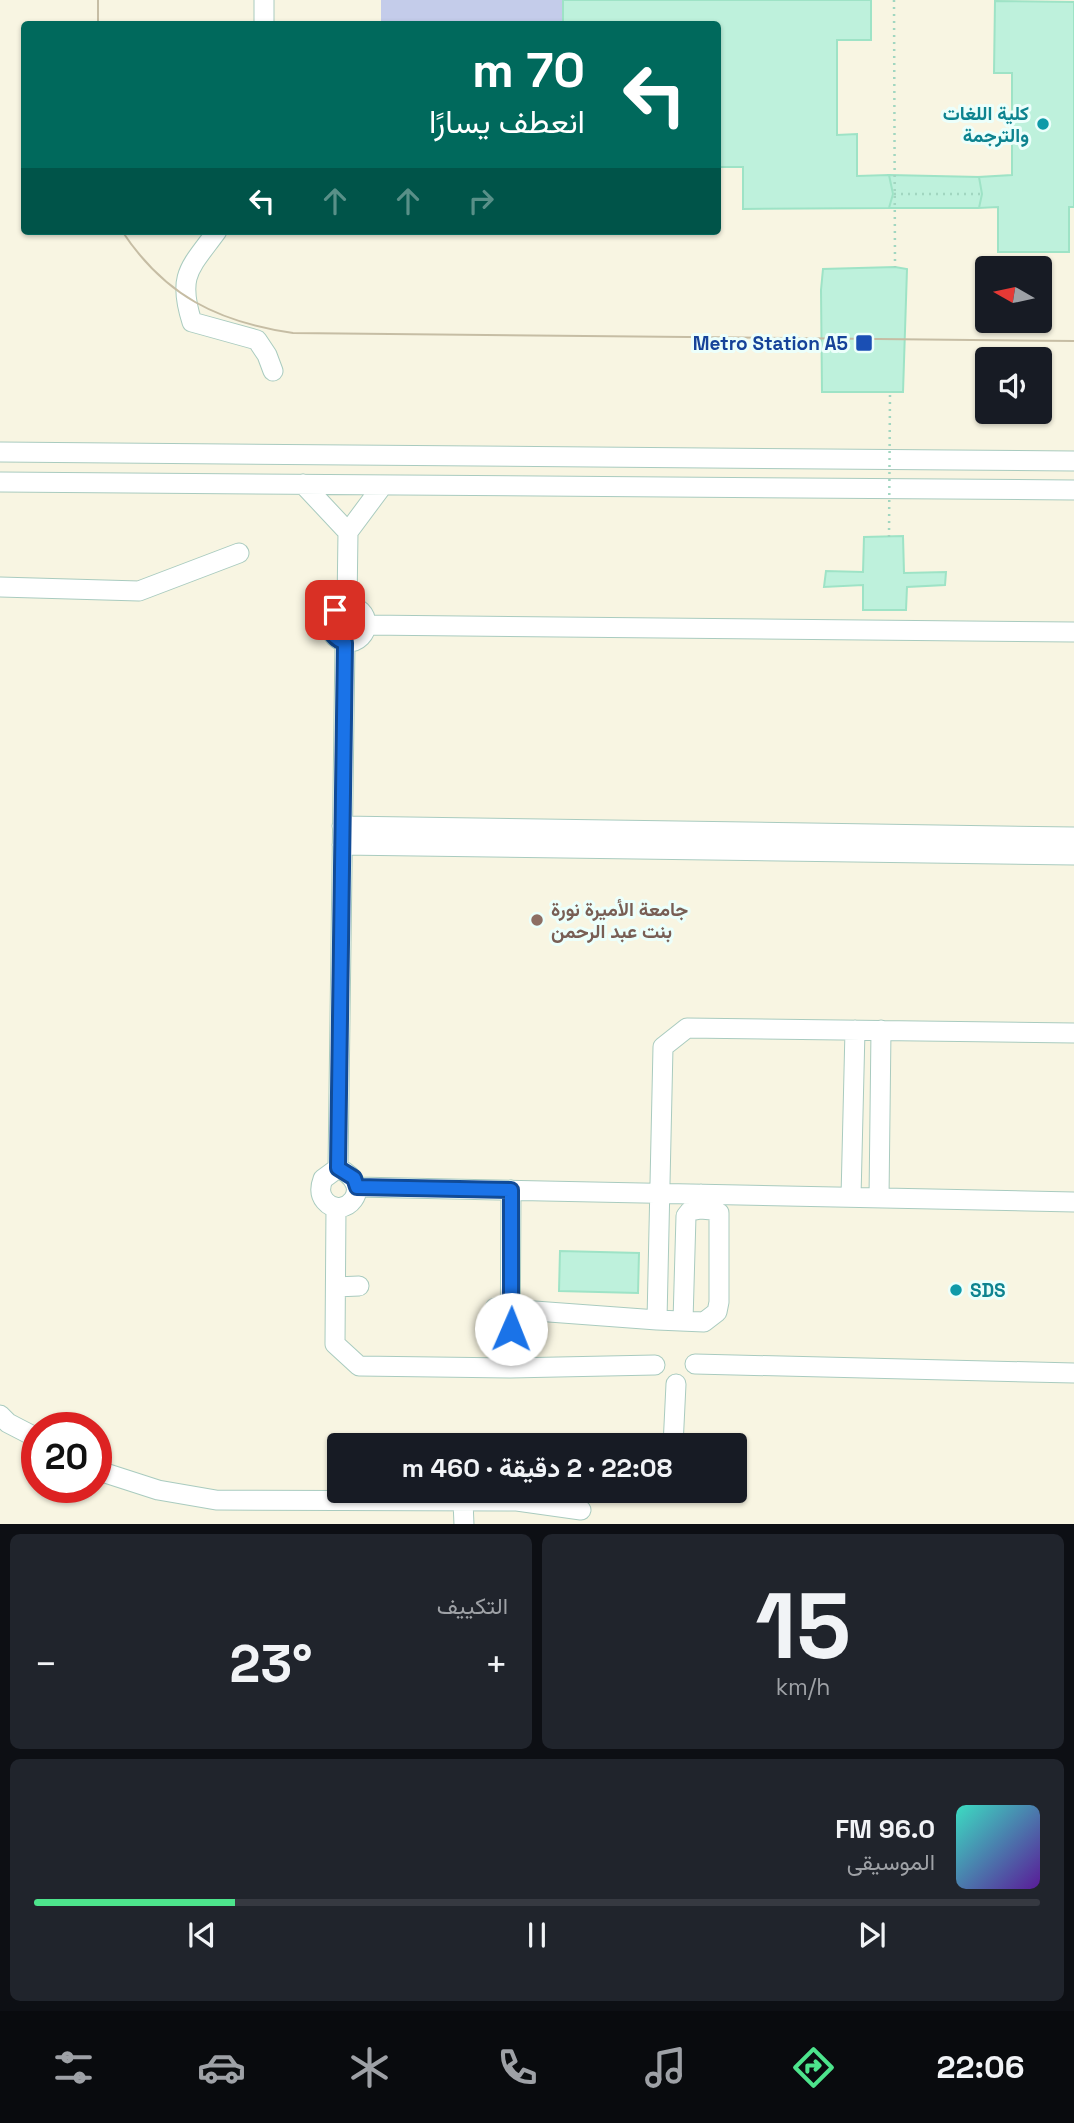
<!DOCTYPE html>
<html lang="ar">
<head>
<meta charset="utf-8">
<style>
	:root { --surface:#171b24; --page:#20242c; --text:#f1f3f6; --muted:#9ea1a6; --line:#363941; --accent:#4de48c }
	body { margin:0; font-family:"Space Grotesk",Vazirmatn,sans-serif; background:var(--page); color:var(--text); direction:rtl; height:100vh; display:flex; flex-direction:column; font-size:26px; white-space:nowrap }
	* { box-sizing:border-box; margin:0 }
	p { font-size:23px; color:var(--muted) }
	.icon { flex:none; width:38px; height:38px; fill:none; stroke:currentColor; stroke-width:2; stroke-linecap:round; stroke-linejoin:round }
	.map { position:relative; height:1524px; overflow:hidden; direction:ltr }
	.sheet { display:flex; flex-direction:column; gap:10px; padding:10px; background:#0d0f14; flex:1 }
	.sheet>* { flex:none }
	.banner { position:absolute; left:21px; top:21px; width:700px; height:214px; border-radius:7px; box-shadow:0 2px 5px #0004; direction:rtl; background:#00695c; color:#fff; overflow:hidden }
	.needle { width:46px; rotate:279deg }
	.tools { position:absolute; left:975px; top:256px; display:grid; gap:14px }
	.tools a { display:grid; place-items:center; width:77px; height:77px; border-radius:7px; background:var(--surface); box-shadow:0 2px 5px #0004; font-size:35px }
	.speed { position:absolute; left:21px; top:1412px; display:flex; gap:14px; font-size:35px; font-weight:700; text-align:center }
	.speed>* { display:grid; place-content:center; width:91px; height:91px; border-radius:50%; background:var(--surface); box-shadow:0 2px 5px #0004; line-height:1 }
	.speed .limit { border:10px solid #d22; background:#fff; color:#111 }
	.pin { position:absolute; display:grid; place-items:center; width:60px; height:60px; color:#fff; margin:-30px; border-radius:14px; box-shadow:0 4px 10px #0006 }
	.me { position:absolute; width:77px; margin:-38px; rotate:1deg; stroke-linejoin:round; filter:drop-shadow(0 0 5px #0008) }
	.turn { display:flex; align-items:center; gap:24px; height:147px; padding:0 21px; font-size:32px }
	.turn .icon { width:91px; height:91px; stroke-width:2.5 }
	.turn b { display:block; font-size:49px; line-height:60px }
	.lanes { display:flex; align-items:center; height:66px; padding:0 21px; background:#0003; justify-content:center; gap:35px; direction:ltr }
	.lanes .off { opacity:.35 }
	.big { font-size:52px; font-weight:700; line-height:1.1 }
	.sheet .tile { flex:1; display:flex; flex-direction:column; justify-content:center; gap:10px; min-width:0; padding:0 24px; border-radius:10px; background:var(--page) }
	.sheet .dial { align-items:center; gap:0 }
	.dial b { font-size:91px; line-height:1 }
	.song { display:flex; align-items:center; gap:21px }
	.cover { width:84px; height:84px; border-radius:10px; background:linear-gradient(135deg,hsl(170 70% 55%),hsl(270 70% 35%)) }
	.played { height:7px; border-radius:4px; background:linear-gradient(90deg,var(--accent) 20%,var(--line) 20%) }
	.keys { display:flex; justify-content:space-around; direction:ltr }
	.heat { display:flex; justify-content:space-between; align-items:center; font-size:38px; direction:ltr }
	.sheet .tiles { flex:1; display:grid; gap:10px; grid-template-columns:1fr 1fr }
	.tile:last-child { grid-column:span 2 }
	.trip { position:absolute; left:327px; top:1433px; width:420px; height:70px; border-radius:7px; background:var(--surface); box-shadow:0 2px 5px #0004; font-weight:700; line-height:70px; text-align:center; direction:rtl }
	.tab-bar { display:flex; height:112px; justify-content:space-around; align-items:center; background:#090b0e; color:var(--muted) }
	.tab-bar .icon { width:49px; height:49px }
	.tab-bar .current { color:var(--accent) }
	.tab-bar b { font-size:32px; color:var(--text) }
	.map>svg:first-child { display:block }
	.education { fill:#f8f5e2; fill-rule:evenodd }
	.green { fill:#c4ccea }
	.building { fill:#bef1dc; stroke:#9ee3c6; stroke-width:2 }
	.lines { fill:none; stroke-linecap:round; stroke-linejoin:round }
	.minor-casing { stroke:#a9cbbf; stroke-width:21 }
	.path { stroke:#a1d6c0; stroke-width:2.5; stroke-dasharray:2 5; stroke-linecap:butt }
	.minor { stroke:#fff; stroke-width:19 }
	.tram { stroke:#c6bda4; stroke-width:2 }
	.path-bridge { stroke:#a1d6c0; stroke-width:2.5; stroke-dasharray:2 5; stroke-linecap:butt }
	.route-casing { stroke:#114b97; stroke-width:18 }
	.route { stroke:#1a73e8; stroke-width:12 }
	.culture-dot { fill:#0f9aa8; stroke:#ecfffb; stroke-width:2.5 }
	.transit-dot { fill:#1a4fb4; stroke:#ecfffb; stroke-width:2.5 }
	.education-dot { fill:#8d6e63; stroke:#ecfffb; stroke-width:2.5 }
	.labels { text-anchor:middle; stroke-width:6; stroke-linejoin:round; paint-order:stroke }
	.culture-label { font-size:19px; font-weight:bold; fill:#0d838f; stroke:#ecfffb; text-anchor:end }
	.transit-label { font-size:19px; font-weight:bold; fill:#164399; stroke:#ecfffb; text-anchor:end }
	.education-label { font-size:19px; font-weight:bold; fill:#785e54; stroke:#ecfffb; text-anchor:start }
</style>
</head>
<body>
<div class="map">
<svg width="1074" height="1525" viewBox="0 0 1074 1525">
	<rect width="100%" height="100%" fill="#e6fcf8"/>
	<path class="education" d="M0 0H1074V1524L0 1525ZM24 24H718V231H24ZM987 268H1040V320H987ZM987 359H1040V411H987ZM37 1428H96V1488H37ZM340 1446H735V1491H340Z"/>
	<path class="green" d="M381 0H569L568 24H381Z"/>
	<path class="building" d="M563 0H871V40H837V135L857 134V176L889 175 893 194 889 208 743 209V167H718V24H563Z
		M995 1 1074 2V207H1069V252H998V207L979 208 982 194 979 177 1012 175V73H994Z
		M889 175 979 177 982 194 979 208H889L893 194Z
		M895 267 907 269 903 392H822L821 290 823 269Z
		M903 536 904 573 946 572 945 585 907 587 906 610H863V585L824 587 826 571 863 572 864 537Z
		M560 1251 639 1253 638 1293 559 1291Z"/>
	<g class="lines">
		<defs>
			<path id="minor" d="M264 24V0
				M217 231C190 268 177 275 192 322L257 340 267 355 273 371
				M0 452 1074 461
				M0 482 1074 490
				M303 484 348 532 383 485
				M0 587 139 591 239 553
				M347 605 348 532
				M330 624a18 18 0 1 1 36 0a18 18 0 1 1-36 0Z
				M366 625 1074 632
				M342 826 1074 837
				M342 845 1074 855
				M338 1168 345 643
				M338 1168C378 1187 343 1222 325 1201 319 1194 320 1187 323 1179Z
				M357 1187 1074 1202
				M851 1197 855 1030
				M879 1198 881 1030
				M336 1207 335 1344 359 1366 510 1368 655 1365
				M336 1287 359 1286
				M495 1308 657 1320 663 1047 687 1028 1074 1033
				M657 1320 704 1322 717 1312 719 1302V1213L712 1210 701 1209V1194
				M683 1321 686 1216 690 1211 701 1209
				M695 1364 1074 1373
				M510 1368 511 1190
				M0 1415 8 1423 37 1438
				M673 1446 676 1384
				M96 1470 158 1490 216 1500 517 1501 581 1510
				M463 1501 464 1525"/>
		</defs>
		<use href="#minor" class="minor-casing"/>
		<path class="path" d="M894 0 895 267
			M894 194H982"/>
		<use href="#minor" class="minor"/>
		<path class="tram" d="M98 24V0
			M122 231C165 296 218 322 293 333L1074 341"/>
		<path class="path-bridge" d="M889 537 890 393"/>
	</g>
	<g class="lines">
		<defs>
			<path id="route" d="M335 610C325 623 329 637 345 643L338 1168 354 1178 357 1187 511 1190V1329"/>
		</defs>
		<use href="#route" class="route-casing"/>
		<use href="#route" class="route"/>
	</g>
	<g class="culture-dot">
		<circle cx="1043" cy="124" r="7"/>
		<circle cx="956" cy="1290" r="7"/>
	</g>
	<rect class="transit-dot" x="855" y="334" width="18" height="18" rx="3.5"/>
	<circle class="education-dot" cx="537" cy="920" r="7"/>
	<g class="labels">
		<g class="culture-label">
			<text x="1029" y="120">كلية اللغات<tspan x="1029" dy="22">والترجمة</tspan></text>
			<text x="970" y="1297" text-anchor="start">SDS</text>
		</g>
		<g class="transit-label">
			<text x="848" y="350">Metro Station A5</text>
		</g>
		<g class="education-label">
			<text x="551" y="916">جامعة الأميرة نورة<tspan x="551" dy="22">بنت عبد الرحمن</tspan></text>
		</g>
	</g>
</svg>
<div class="tools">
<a><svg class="needle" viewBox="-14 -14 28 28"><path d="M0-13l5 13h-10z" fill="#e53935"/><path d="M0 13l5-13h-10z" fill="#9ea1a6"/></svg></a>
<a><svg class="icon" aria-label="sound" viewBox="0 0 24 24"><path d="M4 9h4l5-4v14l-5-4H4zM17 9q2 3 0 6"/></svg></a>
</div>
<div class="speed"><div class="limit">20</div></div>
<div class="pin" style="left:335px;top:610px;background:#d93025"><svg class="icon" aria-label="arrive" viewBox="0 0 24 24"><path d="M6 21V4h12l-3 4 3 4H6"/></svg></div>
<svg class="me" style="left:511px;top:1329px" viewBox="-20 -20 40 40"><circle r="19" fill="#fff"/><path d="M0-13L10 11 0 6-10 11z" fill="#1a73e8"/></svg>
<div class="trip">22:08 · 2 دقيقة · 460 m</div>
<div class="banner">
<div class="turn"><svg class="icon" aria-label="left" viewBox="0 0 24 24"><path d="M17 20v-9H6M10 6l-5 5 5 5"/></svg><div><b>70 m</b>انعطف يسارًا</div></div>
<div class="lanes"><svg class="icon" aria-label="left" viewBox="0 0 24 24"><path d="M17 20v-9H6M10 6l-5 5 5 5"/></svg><svg class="icon off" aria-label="ahead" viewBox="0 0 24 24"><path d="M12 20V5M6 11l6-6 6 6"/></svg><svg class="icon off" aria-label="ahead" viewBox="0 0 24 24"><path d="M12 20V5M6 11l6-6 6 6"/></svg><svg class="icon off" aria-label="right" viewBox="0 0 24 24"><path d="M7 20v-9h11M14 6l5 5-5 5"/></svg></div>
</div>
</div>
<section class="sheet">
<div class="tiles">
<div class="tile dial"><b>15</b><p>km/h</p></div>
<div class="tile"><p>التكييف</p>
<div class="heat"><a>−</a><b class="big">23°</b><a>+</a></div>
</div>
<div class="tile">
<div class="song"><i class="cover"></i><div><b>96.0 FM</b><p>الموسيقى</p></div></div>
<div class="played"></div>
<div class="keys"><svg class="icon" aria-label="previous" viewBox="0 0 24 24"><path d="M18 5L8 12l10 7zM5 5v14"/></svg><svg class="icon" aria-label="pause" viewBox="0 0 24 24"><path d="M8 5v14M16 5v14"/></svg><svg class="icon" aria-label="next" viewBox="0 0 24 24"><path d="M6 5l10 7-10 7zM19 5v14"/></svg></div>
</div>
</div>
</section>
<nav class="tab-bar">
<b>22:06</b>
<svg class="icon current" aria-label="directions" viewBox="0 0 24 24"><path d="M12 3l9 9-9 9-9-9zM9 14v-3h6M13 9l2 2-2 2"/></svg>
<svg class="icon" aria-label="music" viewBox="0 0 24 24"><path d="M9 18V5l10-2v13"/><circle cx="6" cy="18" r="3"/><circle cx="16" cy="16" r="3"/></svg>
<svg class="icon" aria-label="phone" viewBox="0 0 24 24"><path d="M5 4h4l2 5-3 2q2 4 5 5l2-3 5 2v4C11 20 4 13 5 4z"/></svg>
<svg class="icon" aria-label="climate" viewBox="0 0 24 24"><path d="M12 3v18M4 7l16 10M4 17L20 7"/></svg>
<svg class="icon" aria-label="car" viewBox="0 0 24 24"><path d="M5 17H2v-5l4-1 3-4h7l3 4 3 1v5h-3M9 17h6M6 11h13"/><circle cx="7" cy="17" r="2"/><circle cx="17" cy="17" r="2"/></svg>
<svg class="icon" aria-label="filters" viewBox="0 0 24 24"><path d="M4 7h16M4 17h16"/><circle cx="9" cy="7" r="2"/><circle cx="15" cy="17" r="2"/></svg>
</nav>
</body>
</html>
